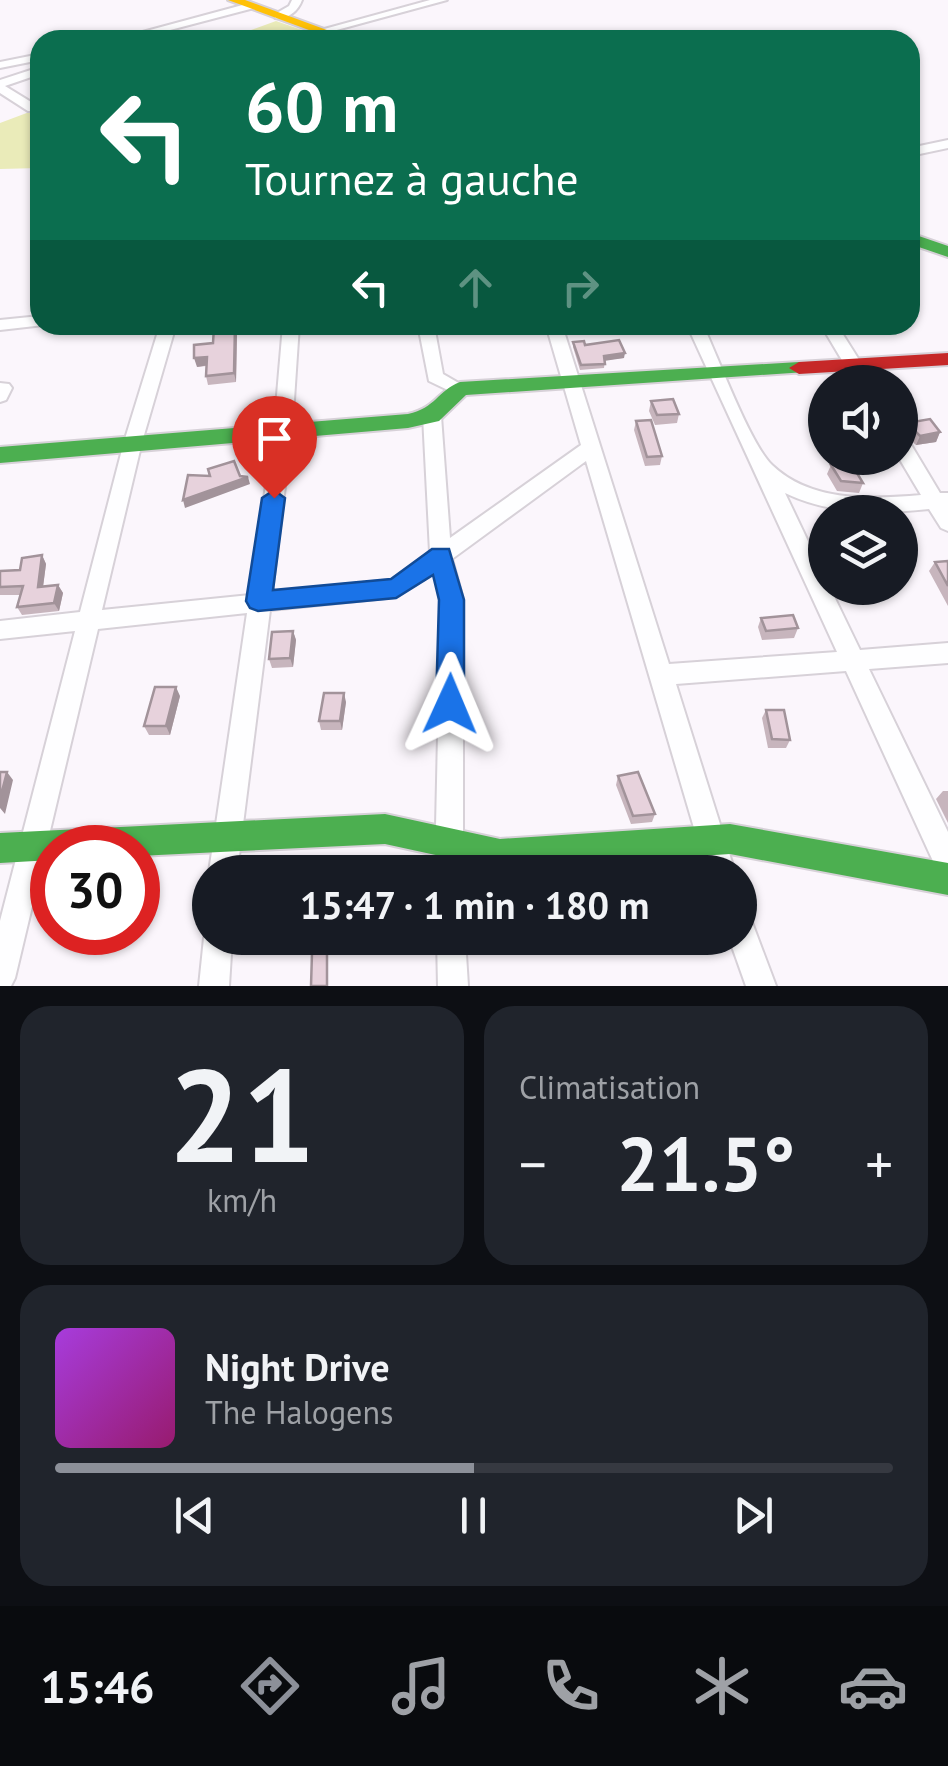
<!DOCTYPE html>
<html lang="fr">
<head>
<meta charset="utf-8">
<style>
	:root { --surface:#171b24; --page:#20242c; --text:#f1f3f6; --muted:#9ea1a6; --line:#363941; --accent:#8c9099 }
	body { margin:0; font-family:"PT Sans",sans-serif; background:var(--page); color:var(--text); height:100vh; display:flex; flex-direction:column; font-size:38px; white-space:nowrap }
	* { box-sizing:border-box; margin:0 }
	p { font-size:32px; color:var(--muted) }
	.icon { flex:none; width:55px; height:55px; fill:none; stroke:currentColor; stroke-width:2; stroke-linecap:round; stroke-linejoin:round }
	.map { position:relative; height:986px; overflow:hidden }
	.sheet { display:flex; flex-direction:column; gap:20px; padding:20px; background:#0d0f14; flex:1 }
	.sheet>* { flex:none }
	.guide { position:absolute; left:30px; top:30px; width:890px; height:305px; border-radius:30px; box-shadow:0 2px 8px #0004; background:#0b6e4f; color:#fff; overflow:hidden }
	.controls { position:absolute; left:808px; top:365px; display:grid; gap:20px }
	.controls a { display:grid; place-items:center; width:110px; height:110px; border-radius:50%; background:var(--surface); box-shadow:0 2px 8px #0004; font-size:50px }
	.speed { position:absolute; left:30px; top:825px; display:flex; gap:20px; font-size:50px; font-weight:700; text-align:center }
	.speed>* { display:grid; place-content:center; width:130px; height:130px; border-radius:50%; background:var(--surface); box-shadow:0 2px 8px #0004; line-height:1 }
	.speed .limit { border:15px solid #d22; background:#fff; color:#111 }
	.pin { position:absolute; display:grid; place-items:center; width:85px; height:85px; color:#fff; margin:-102px -42px; border-radius:50% 50% 50% 0; rotate:-45deg; box-shadow:0 0 10px #0007 }
	.pin .icon { rotate:45deg }
	.me { position:absolute; width:110px; margin:-55px; rotate:1deg; stroke-linejoin:round; filter:drop-shadow(0 0 8px #0008) }
	.turn { display:flex; align-items:center; gap:35px; height:210px; padding:0 50px; font-size:45px }
	.turn .icon { width:130px; height:130px; stroke-width:2.5 }
	.turn b { display:block; font-size:70px; line-height:85px }
	.lanes { display:flex; align-items:center; height:95px; padding:0 50px; background:#0003; justify-content:center; gap:50px; direction:ltr }
	.lanes .off { opacity:.35 }
	.big { font-size:75px; font-weight:600; line-height:1.1 }
	.sheet .tile { flex:1; display:flex; flex-direction:column; justify-content:center; gap:15px; min-width:0; padding:0 35px; border-radius:30px; background:var(--page) }
	.sheet .dial { align-items:center; gap:0 }
	.dial b { font-size:130px; line-height:1 }
	.song { display:flex; align-items:center; gap:30px }
	.cover { width:120px; height:120px; border-radius:15px; background:linear-gradient(135deg,hsl(280 70% 55%),hsl(320 70% 35%)) }
	.played { height:10px; border-radius:5px; background:linear-gradient(90deg,var(--accent) 50%,var(--line) 50%) }
	.keys { display:flex; justify-content:space-around; direction:ltr }
	.heat { display:flex; justify-content:space-between; align-items:center; font-size:55px; direction:ltr }
	.sheet .tiles { flex:1; display:grid; gap:20px; grid-template-columns:1fr 1fr }
	.tile:last-child { grid-column:span 2 }
	.trip { position:absolute; left:192px; top:855px; width:565px; height:100px; border-radius:50px; background:var(--surface); box-shadow:0 2px 8px #0004; font-weight:600; line-height:100px; text-align:center }
	.menu { display:flex; height:160px; justify-content:space-around; align-items:center; background:#090b0e; color:var(--muted) }
	.menu .icon { width:70px; height:70px }
	.menu .selected { color:var(--accent) }
	.menu b { font-size:45px; color:var(--text) }
	.map>svg:first-child { display:block }
	.green { fill:#eaebb9 }
	.lines { fill:none; stroke-linecap:round; stroke-linejoin:round }
	.street-casing { stroke:#d7d1d8; stroke-width:4 }
	.fast-casing { stroke:#d7d1d8; stroke-width:4 }
	.slow-casing { stroke:#d7d1d8; stroke-width:4 }
	.jam-casing { stroke:#d7d1d8; stroke-width:4 }
	.street { fill:#fefeff; fill-rule:evenodd }
	.fast { fill:#4caf50; fill-rule:evenodd }
	.slow { fill:#ffc107; fill-rule:evenodd }
	.jam { fill:#c62828; fill-rule:evenodd }
	.wall { fill:#c7b5bd }
	.shaded-wall { fill:#a2939a }
	.building { fill:#e7d2dc; stroke:#a2939a; stroke-width:2.5 }
	.route { fill:#1a73e8; stroke:#114b97; stroke-width:2.5 }
</style>
</head>
<body>
<div class="map">
<svg width="948" height="986" viewBox="0 0 948 986">
	<rect width="100%" height="100%" fill="#fbf6fc"/>
	<path class="green" d="M276 21 331 40H224Z
		M40 108V168L0 169V123Z"/>
	<g class="lines">
		<defs>
			<path id="street" d="M292 0H302C298 11 288 20 275 18V14L289 6Z
				M430 0H447L322 34 317 31Z
				M250 3 255 6 254 8 132 40H113Z
				M40 54V60L0 68V62Z
				M40 67V74L5 86 36 105V111H28L0 93V80Z
				M948 140V148L910 156V148Z
				M40 316V325H44L0 330V320Z
				M160 325H176L142 442 102 610 250 595 274 430 283 325H299L292 430 272 592 391 580 430 552 423 416 425 412H439L441 416 450 538 581 445 546 325H562L669 664 837 652 687 325H703C718 357 750 444 772 465 812 503 871 499 921 495L899 458 900 436 907 438 940 493H948V531L941 528 929 509C879 514 831 515 785 493L825 577V588H830L860 650 948 643V663L869 669 948 832V876L938 872 846 671 676 684 735 872H707L586 461 452 559 463 599V872H435L441 599 434 572 396 597 270 610 237 872H209L247 613 98 629 15 978 11 986H0V921L75 631 0 639V621L80 612 124 442Z
				M418 325H434L443 374 469 389 466 393H454L429 381Z
				M821 325H837L873 382H855Z
				M0 383 9 384 12 388 6 400 0 402Z
				M740 913 750 917 776 986H746L729 938H740Z
				M210 927V938H232L229 986H199L204 938Z
				M437 938H465L468 986H438Z"/>
			<path id="fast" d="M910 233 948 246V257L910 244Z
				M799 362 809 368 806 372 466 395 439 421 408 428 0 463V447L408 414C436 408 437 391 460 382Z
				M385 814 500 839 730 824 948 863V895L730 854 500 869 385 844 138 856V848H52V860L0 863V833Z"/>
			<path id="slow" d="M228 0H245L354 40H336Z"/>
			<path id="jam" d="M948 353V365L799 374 789 368 799 362Z"/>
		</defs>
		<use href="#street" class="street-casing"/>
		<use href="#fast" class="fast-casing"/>
		<use href="#slow" class="slow-casing"/>
		<use href="#jam" class="jam-casing"/>
		<use href="#street" class="street"/>
		<use href="#fast" class="fast"/>
		<use href="#slow" class="slow"/>
		<use href="#jam" class="jam"/>
	</g>
	<path class="wall" d="M237 334 236 382 208 385 206 376V366L197 367Z
		M573 342 585 345 624 358 605 360 604 368 580 370 573 347Z
		M651 401 679 414 677 423 655 425 649 411Z
		M636 421 662 456 660 465 645 466 634 430Z
		M907 423 940 432 936 442 916 445 902 433Z
		M831 465 863 483 859 493 837 491 827 474Z
		M42 555 46 564 43 586 58 585 63 593 59 611 22 615 17 607 20 595H0V571L20 570Z
		M948 561V606L929 571 935 562Z
		M761 618 798 628 794 638 762 640 758 627Z
		M293 631 296 640 293 667 272 668 269 659Z
		M180 696 170 735H149L144 726Z
		M346 702 342 730H321L319 721Z
		M766 710 790 740 786 748H768L762 718Z
		M618 776 655 814 652 822 631 824 616 785Z
		M943 791H948V823L936 799Z"/>
	<path class="shaded-wall" d="M235 325 237 334 236 382 234 373Z
		M625 353 624 358 604 361V356Z
		M207 357 209 365 197 367 194 358Z
		M940 432 936 442 916 445 920 436Z
		M248 477 250 484 185 508 183 500Z
		M42 555 46 564 42 595 38 587Z
		M58 585 63 593 59 611 54 603Z
		M293 631 296 640 293 667 290 658Z
		M176 687 180 696 170 735 166 726Z
		M344 693 346 702 342 730 340 721Z
		M7 772 13 780 5 814 0 808V799Z"/>
	<path class="building" d="M235 325 234 373 206 376 207 357 194 358V345L213 343 214 327Z
		M619 340 625 353 604 356 605 364 581 365 573 342 584 341 585 345Z
		M673 399 679 414 657 415 651 401Z
		M930 419 940 432 920 436 907 423Z
		M651 420 662 456 647 457 636 421Z
		M234 461 240 476 248 477 183 500 188 475 210 476 208 469Z
		M851 463 863 483 841 481 831 465Z
		M42 555 38 587 58 585 54 603 17 607 23 586 0 587V571L20 570 22 558Z
		M948 561V586L935 562Z
		M793 615 798 628 766 631 761 618Z
		M293 631 290 658 269 659 272 632Z
		M155 687H176L166 726H144Z
		M324 693H344L340 721H319Z
		M766 710H784L790 740 772 739Z
		M0 772H7L0 799Z
		M638 772 655 814 633 816 618 776Z
		M327 951V986H311L312 953Z"/>
	<path class="route" d="M274 490 285 498 273 590 391 579 432 549H449L464 600V704L460 712 450 716 440 712 436 704 439 600 433 575 396 598 258 611 250 608 246 601 262 498Z"/>
</svg>
<div class="controls">
<a><svg class="icon" aria-label="sound" viewBox="0 0 24 24"><path d="M4 9h4l5-4v14l-5-4H4zM17 9q2 3 0 6"/></svg></a>
<a><svg class="icon" aria-label="layers" viewBox="0 0 24 24"><path d="M12 4l9 5-9 5-9-5zM3 14l9 5 9-5"/></svg></a>
</div>
<div class="speed"><div class="limit">30</div></div>
<div class="pin" style="left:274px;top:498px;background:#d93025"><svg class="icon" aria-label="arrive" viewBox="0 0 24 24"><path d="M6 21V4h12l-3 4 3 4H6"/></svg></div>
<svg class="me" style="left:450px;top:704px" viewBox="-20 -20 40 40"><path d="M0-17L14 15 0 8-14 15z" fill="#1a73e8" stroke="#fff" stroke-width="4"/></svg>
<div class="trip">15:47 · 1 min · 180 m</div>
<div class="guide">
<div class="turn"><svg class="icon" aria-label="left" viewBox="0 0 24 24"><path d="M17 20v-9H6M10 6l-5 5 5 5"/></svg><div><b>60 m</b>Tournez à gauche</div></div>
<div class="lanes"><svg class="icon" aria-label="left" viewBox="0 0 24 24"><path d="M17 20v-9H6M10 6l-5 5 5 5"/></svg><svg class="icon off" aria-label="ahead" viewBox="0 0 24 24"><path d="M12 20V5M6 11l6-6 6 6"/></svg><svg class="icon off" aria-label="right" viewBox="0 0 24 24"><path d="M7 20v-9h11M14 6l5 5-5 5"/></svg></div>
</div>
</div>
<section class="sheet">
<div class="tiles">
<div class="tile dial"><b>21</b><p>km/h</p></div>
<div class="tile"><p>Climatisation</p>
<div class="heat"><a>−</a><b class="big">21.5°</b><a>+</a></div>
</div>
<div class="tile">
<div class="song"><i class="cover"></i><div><b>Night Drive</b><p>The Halogens</p></div></div>
<div class="played"></div>
<div class="keys"><svg class="icon" aria-label="previous" viewBox="0 0 24 24"><path d="M18 5L8 12l10 7zM5 5v14"/></svg><svg class="icon" aria-label="pause" viewBox="0 0 24 24"><path d="M8 5v14M16 5v14"/></svg><svg class="icon" aria-label="next" viewBox="0 0 24 24"><path d="M6 5l10 7-10 7zM19 5v14"/></svg></div>
</div>
</div>
</section>
<nav class="menu">
<b>15:46</b>
<svg class="icon selected" aria-label="directions" viewBox="0 0 24 24"><path d="M12 3l9 9-9 9-9-9zM9 14v-3h6M13 9l2 2-2 2"/></svg>
<svg class="icon" aria-label="music" viewBox="0 0 24 24"><path d="M9 18V5l10-2v13"/><circle cx="6" cy="18" r="3"/><circle cx="16" cy="16" r="3"/></svg>
<svg class="icon" aria-label="phone" viewBox="0 0 24 24"><path d="M5 4h4l2 5-3 2q2 4 5 5l2-3 5 2v4C11 20 4 13 5 4z"/></svg>
<svg class="icon" aria-label="climate" viewBox="0 0 24 24"><path d="M12 3v18M4 7l16 10M4 17L20 7"/></svg>
<svg class="icon" aria-label="car" viewBox="0 0 24 24"><path d="M5 17H2v-5l4-1 3-4h7l3 4 3 1v5h-3M9 17h6M6 11h13"/><circle cx="7" cy="17" r="2"/><circle cx="17" cy="17" r="2"/></svg>
</nav>
</body>
</html>
